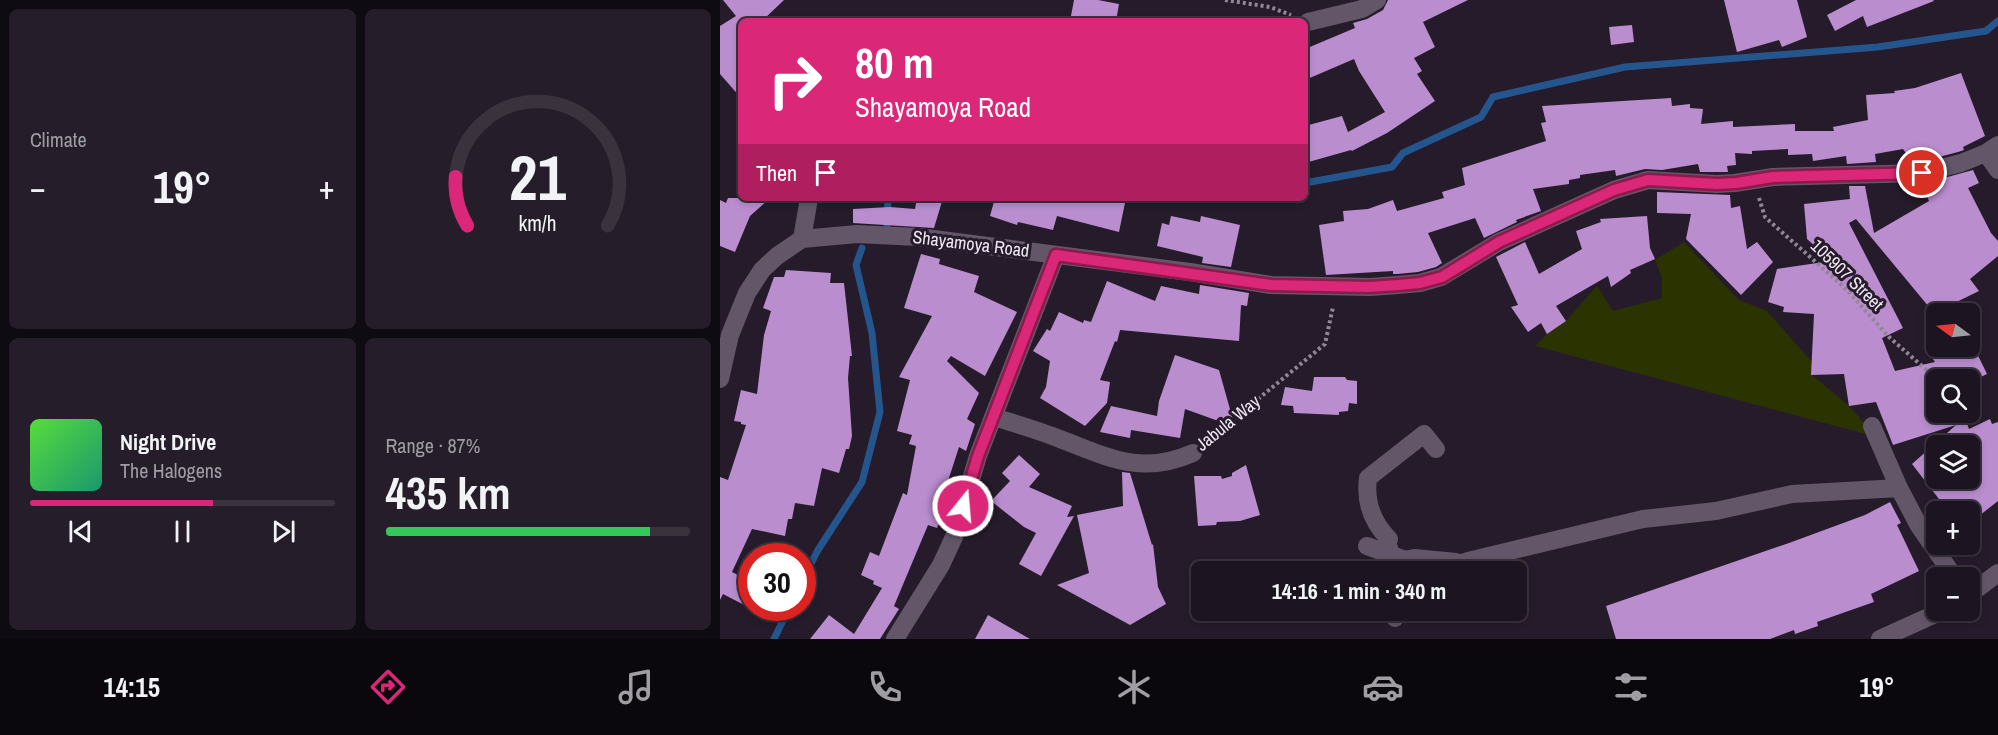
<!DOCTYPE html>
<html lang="en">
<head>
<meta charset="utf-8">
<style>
	:root { --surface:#1c1420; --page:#251d29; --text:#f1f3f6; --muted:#a09ea5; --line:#3a333e; --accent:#db2777 }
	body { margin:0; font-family:"Archivo Narrow",sans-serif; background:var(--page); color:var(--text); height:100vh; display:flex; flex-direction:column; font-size:22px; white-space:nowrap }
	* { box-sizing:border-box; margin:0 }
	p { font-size:20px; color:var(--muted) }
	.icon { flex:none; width:33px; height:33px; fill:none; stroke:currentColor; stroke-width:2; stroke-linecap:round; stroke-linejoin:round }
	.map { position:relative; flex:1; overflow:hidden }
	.details { display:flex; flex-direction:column; gap:9px; padding:9px; background:#0f0b12; width:720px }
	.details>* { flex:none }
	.hud { position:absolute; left:18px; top:18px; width:570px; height:183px; border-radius:9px; box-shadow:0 3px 9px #0003,0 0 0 2px var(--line); background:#db2777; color:#fff; overflow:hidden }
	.needle { width:39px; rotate:285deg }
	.fabs { position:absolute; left:1206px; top:303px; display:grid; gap:12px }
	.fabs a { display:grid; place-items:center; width:54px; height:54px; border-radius:9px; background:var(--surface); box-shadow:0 3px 9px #0003,0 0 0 2px var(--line); font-size:30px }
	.speed { position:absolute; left:18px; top:543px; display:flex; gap:12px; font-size:30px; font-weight:700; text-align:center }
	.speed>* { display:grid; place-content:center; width:78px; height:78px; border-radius:50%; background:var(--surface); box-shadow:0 3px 9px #0003,0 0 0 2px var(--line); line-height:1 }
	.speed .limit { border:9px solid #d22; background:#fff; color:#111 }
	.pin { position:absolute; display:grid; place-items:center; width:51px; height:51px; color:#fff; margin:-26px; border:3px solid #fff; border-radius:50%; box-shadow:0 2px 6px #0007 }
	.me { position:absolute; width:66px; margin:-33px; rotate:17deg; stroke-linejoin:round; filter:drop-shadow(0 0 4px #0008) }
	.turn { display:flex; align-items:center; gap:21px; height:126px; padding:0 18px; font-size:27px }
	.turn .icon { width:78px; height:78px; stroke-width:2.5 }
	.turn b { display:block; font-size:42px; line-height:51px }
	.then { display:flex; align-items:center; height:57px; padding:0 18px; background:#0003; gap:12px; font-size:22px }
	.big { font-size:45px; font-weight:700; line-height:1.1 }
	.details .widget { flex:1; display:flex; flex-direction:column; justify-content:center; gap:9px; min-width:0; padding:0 21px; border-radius:9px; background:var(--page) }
	.details .dial { align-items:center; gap:0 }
	.dial svg { height:156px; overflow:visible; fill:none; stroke:var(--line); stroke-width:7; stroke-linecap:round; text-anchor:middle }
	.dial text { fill:var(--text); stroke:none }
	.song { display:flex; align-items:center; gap:18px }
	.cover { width:72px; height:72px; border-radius:9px; background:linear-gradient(135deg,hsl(110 70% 55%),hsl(160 70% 35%)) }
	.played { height:6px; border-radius:3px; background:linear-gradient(90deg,var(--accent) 60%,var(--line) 60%) }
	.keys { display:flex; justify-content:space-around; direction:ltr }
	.heat { display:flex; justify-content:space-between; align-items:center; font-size:33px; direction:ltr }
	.charge { height:9px; border-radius:4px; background:linear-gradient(90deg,#34c759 87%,var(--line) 0) }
	.details .tiles { flex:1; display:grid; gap:9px; grid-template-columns:repeat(2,1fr) }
	.trip { position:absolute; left:471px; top:561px; width:336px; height:60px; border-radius:9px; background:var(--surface); box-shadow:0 3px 9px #0003,0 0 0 2px var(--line); font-weight:700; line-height:60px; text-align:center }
	.dock { display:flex; height:96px; justify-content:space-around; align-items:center; background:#0b080d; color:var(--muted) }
	.dock .icon { width:42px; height:42px }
	.dock .active { color:var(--accent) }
	.dock b { font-size:27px; color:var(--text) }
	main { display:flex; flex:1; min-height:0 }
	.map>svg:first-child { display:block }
	.green { fill:#2b3300 }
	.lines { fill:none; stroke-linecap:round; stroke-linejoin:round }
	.stream { stroke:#25558d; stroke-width:7 }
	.building { fill:#ba8dcf; fill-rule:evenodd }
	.path { stroke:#908794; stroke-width:4; stroke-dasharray:3 3; stroke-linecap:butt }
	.minor { stroke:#635668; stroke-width:18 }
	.route-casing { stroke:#8e194d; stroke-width:15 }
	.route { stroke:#db2777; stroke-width:10 }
	.labels { text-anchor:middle; stroke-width:6; stroke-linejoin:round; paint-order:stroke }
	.street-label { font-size:18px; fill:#eee7f2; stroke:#261b2b }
</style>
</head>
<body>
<main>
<section class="details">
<div class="tiles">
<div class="widget"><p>Climate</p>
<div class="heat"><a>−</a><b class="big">19°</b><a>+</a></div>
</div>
<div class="widget dial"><svg viewBox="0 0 100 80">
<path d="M14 69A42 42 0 1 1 86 69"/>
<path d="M14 69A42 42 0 0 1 8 44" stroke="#db2777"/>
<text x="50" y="56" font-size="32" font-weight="700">21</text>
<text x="50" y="72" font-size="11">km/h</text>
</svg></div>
<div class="widget">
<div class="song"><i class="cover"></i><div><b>Night Drive</b><p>The Halogens</p></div></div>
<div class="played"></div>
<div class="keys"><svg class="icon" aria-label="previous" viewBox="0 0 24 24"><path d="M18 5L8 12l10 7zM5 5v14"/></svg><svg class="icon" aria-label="pause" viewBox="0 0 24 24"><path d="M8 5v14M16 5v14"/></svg><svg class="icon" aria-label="next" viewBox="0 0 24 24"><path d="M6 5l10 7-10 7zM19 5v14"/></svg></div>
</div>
<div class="widget"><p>Range · 87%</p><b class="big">435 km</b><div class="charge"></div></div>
</div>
</section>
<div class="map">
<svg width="1278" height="639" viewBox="0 0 1278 639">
	<rect width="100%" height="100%" fill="#261b2b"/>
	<path class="green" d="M964 242 1019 300 1047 311 1091 361 1092 375 1129 406 1157 437 815 346 827 334 846 321 877 286 893 311 942 298V278L935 260Z"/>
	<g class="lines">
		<path class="stream" d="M585 183 672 167 683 153 761 117 773 97 905 67 1158 47 1266 31 1278 21
			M167 225 168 198
			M82 581 98 550 142 482 160 412 152 333 136 265 142 248
			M54 639 69 608"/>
	</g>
	<path class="building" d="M3 0H64L42 21H21V98L0 74V26L16 16Z
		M354 0H378L399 4 396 21H350Z
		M668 0H748L703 22 715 47 694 58 702 71 697 74 715 101 667 133 632 151 631 150 585 163V126L622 116 628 132 665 112 639 71 634 59 585 80V49L635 28 633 23 647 19 663 10Z
		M1004 0H1077L1087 37 1062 47 1059 40 1017 52Z
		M1136 0H1213L1214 1 1147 27 1143 16 1115 31 1107 15Z
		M912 25 914 42 891 45 889 27Z
		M1241 73 1265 136 1243 147 1244 150 1238 152 1200 162H1192L1183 149 1155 154 1156 162 1127 164 1126 156 1093 161 1092 154 1068 155V149L1032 151V154L1015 153 1016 165 1007 166 1008 172H980L978 164 942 170 925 169 896 176 895 170 860 175V178L849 180V184L813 189 821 211 796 220 797 222 764 238 755 218 708 233 722 263 716 267 698 272 677 274H673V271L606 275 599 225 624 221 623 211 648 209 673 200 677 211 724 198 722 192 745 185 742 168 826 141 821 123 826 122 822 106 951 98 952 106 970 104V108L983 109 981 124 1013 121V127L1075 124V131H1114L1113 127 1148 120 1146 95 1175 93 1174 91 1195 88Z
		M1253 170 1259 183 1248 188 1271 233 1278 241V256L1250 279 1259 291 1214 313 1136 219 1129 223 1183 328 1162 338 1175 371 1215 362 1209 353 1219 346H1250V339L1267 374 1250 382V380H1216V412H1243L1249 429 1270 419 1272 424 1278 422V501L1250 523V512H1229L1192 464 1236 425 1173 445 1156 402 1129 406 1124 374 1091 375 1094 314 1063 312 1064 307 1048 302 1057 269 1111 261 1087 239 1084 204 1130 199 1129 186H1145L1154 233 1209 201 1202 184ZM1216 446H1250V478H1216Z
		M937 192 1010 195 1011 208 1020 206 1027 249 1037 242 1053 262 1021 295 966 239 971 214 937 213Z
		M8 198H50L30 216 15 252 0 246V200L6 203Z
		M197 198H223L214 228 133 223V209L170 207 195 209Z
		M275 198H406L399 232 337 216 333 230 298 222 297 225 270 216Z
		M451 216 480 222 481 216 520 225 511 267 482 263 483 257 437 246 442 223 449 225Z
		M927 216 930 248 935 259 910 270 911 273 891 287 888 276 836 306 846 321 827 334 821 323 808 332 791 307 798 305 776 257 805 242 819 274 862 249 856 231 881 222 880 219Z
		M201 254 220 259 219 264 259 276 254 292 297 312 265 376 231 356 227 361 259 393 247 419 255 424 246 451 239 447 219 509 224 512 217 528 208 525 174 606 179 609 160 639H90L109 615 134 634 162 588 153 584 154 581 141 575 150 552 159 556 183 493 187 495 196 446 189 444 192 435 177 431 190 380 179 377 212 316 184 308Z
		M66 270 111 273 110 283H124L132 356H130L128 378 132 436 129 449H126L119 473 102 468 94 506 75 503 72 519H68L65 536 32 529 12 572 32 582V609L3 594 0 600V477L8 480 26 425 21 424V422L14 421 21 390 37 394 44 335 51 311 43 308 54 277H64Z
		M387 281 435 301 441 286 479 294 480 285 529 293 527 306 521 305 519 341 400 330 397 342 395 341 380 380 390 382 387 403 365 426 320 398 326 387 330 361 313 351 327 329 330 331 339 312 363 323 364 320 371 322Z
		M455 355 499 370 515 427 465 409 460 438 411 430 410 438 380 432 391 406 437 416 439 401Z
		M594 377H625L627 380 637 381V404L629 403 628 411 619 412V415L574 413 573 406 561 405 565 387 592 391Z
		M299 455 320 474 309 487 352 506 347 517 354 516 321 576 299 564 316 533 304 527 271 501 290 481 282 473Z
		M526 465 540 515 520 521 497 522 496 525 478 526 474 476H501L502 479 512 476V473Z
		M402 472 410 473 432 545 433 544 438 587 446 604 410 625 337 585 369 573 357 515 403 506Z
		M1170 502 1181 523 1177 525 1199 571 1151 594 1154 602 1097 622 1098 626 1075 634 1074 630 1050 639H896L886 606 1069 543 1145 515Z
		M268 615 310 639H255Z"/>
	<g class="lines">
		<path class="path" d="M505 0 550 7 571 15
			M1039 198 1045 217 1126 289 1169 337 1218 380
			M487 441 605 344 613 307"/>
		<path class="minor" d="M588 22 642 9 657 0
			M1266 153 1278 170
			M82 239 89 198
			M0 379 10 335 27 293 42 270 57 256 82 239 137 234 198 237 470 272 551 285 650 287 678 285 700 283 721 277 779 242 894 190 928 180 997 184 1015 183 1053 177 1202 173 1241 163 1266 153 1278 145
			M274 417C296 424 318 430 340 439 388 457 421 476 473 453
			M1152 426 1179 488 1199 526 1235 578
			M647 546 685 560 694 558 736 562
			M671 554 667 542 669 539C652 522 645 501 648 478L704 434 716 449
			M718 572 748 561 923 519 996 511 1072 494 1179 488
			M1250 594 1278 573
			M675 618 679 610
			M175 639 221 565 234 537 258 456 336 255
			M1160 639 1224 610"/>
	</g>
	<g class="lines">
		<defs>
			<path id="route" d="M243 506 258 456 336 255 551 285 650 287 678 285 700 283 722 277 779 242 894 190 928 180 997 184 1016 183 1053 177 1202 173"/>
		</defs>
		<use href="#route" class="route-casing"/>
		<use href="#route" class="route"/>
	</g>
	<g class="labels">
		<g class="street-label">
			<text transform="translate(251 244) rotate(7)" y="6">Shayamoya Road</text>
			<text transform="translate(1127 275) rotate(44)" y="6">105907 Street</text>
			<text transform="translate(508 423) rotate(-39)" y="6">Jabula Way</text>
		</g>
	</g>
</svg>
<div class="fabs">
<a><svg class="needle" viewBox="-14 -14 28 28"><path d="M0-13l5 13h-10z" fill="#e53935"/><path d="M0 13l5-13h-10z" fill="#a09ea5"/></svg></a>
<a><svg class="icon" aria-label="search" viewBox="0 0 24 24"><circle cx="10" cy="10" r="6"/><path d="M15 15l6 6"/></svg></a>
<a><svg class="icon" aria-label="layers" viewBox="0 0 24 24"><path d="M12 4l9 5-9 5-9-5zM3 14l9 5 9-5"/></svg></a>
<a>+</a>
<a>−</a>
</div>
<div class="speed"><div class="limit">30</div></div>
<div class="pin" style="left:1202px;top:173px;background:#d93025"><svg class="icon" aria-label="arrive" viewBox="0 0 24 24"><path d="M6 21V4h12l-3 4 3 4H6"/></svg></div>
<svg class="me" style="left:243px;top:506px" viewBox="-20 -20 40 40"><circle r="17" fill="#db2777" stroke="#fff" stroke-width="3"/><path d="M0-11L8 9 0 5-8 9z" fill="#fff"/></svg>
<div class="trip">14:16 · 1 min · 340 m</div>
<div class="hud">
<div class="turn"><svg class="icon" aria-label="right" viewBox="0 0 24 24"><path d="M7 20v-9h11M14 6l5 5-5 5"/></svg><div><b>80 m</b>Shayamoya Road</div></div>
<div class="then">Then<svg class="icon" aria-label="arrive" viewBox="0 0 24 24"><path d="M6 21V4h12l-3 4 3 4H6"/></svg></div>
</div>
</div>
</main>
<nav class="dock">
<b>14:15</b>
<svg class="icon active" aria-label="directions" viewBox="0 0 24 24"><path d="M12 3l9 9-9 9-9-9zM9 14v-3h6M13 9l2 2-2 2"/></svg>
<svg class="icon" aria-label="music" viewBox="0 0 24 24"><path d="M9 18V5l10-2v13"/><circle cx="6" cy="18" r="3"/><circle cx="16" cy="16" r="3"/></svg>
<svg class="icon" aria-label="phone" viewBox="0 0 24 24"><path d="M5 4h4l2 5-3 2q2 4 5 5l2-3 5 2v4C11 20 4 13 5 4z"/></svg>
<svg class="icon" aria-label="climate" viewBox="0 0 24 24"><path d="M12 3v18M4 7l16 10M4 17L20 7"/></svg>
<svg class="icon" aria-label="car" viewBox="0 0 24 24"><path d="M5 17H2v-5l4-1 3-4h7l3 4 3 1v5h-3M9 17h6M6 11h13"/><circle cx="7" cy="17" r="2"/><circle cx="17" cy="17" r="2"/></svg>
<svg class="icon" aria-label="filters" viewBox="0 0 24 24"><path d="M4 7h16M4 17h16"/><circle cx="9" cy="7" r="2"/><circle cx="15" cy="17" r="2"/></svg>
<b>19°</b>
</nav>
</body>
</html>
